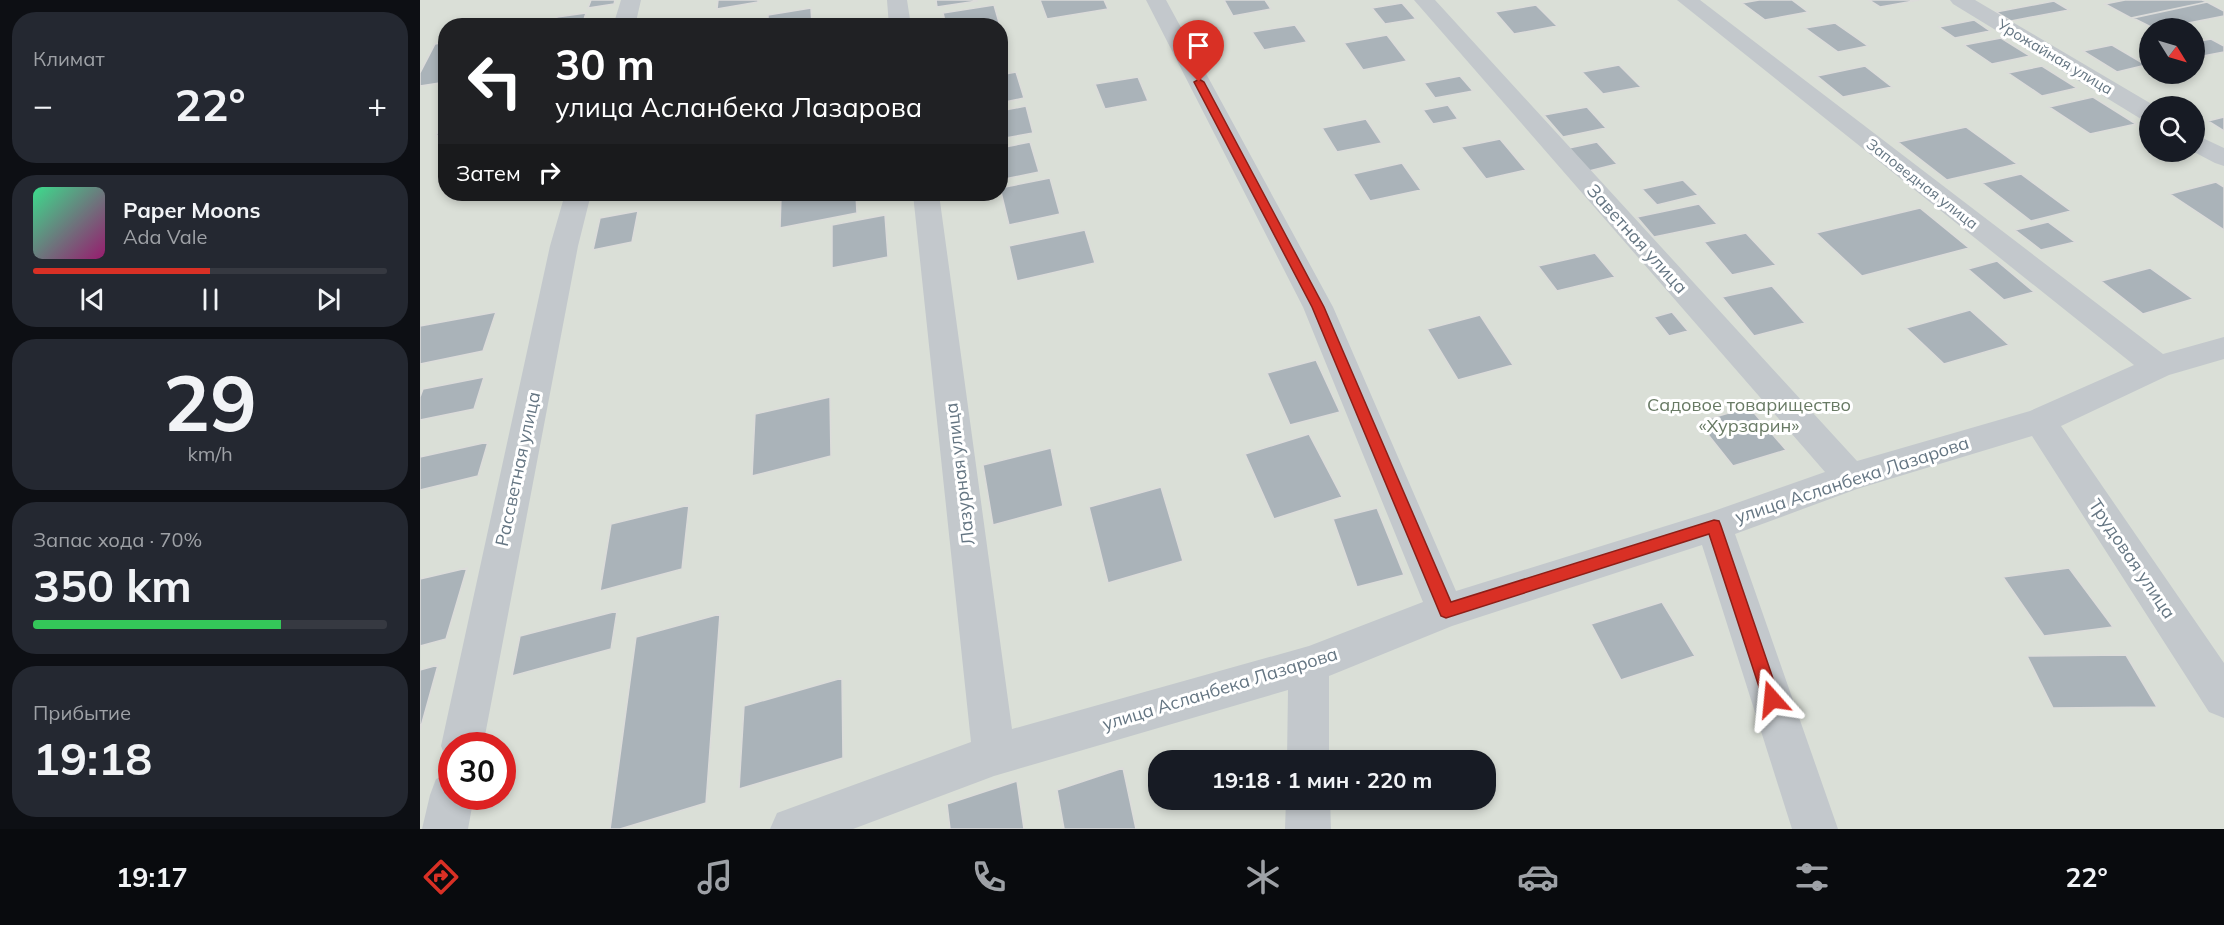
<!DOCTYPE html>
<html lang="ru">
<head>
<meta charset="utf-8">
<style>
	:root { --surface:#171b24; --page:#242831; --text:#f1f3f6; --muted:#9ea1a6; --line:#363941; --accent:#d93025 }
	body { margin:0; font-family:Mulish,sans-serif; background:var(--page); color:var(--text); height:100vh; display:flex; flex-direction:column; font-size:22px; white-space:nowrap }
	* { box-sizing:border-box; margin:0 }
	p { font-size:20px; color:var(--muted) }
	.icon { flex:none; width:33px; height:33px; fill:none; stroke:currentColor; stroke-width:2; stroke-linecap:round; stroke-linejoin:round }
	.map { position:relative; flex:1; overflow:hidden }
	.details { display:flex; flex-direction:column; gap:12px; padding:12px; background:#0d0f14; width:420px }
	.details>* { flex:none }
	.banner { position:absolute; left:18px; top:18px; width:570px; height:183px; border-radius:24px; box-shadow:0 3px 9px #0003; background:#202124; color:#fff; overflow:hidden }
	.needle { width:39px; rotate:127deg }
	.controls { position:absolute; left:1719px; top:18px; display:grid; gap:12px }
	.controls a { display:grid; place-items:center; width:66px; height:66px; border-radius:50%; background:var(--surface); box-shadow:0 3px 9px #0003; font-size:30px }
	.speed { position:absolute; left:18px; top:732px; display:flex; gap:12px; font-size:30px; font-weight:700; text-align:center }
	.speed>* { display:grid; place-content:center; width:78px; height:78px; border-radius:50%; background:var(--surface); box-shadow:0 3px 9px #0003; line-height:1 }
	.speed .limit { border:9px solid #d22; background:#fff; color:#111 }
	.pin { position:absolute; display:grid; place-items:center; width:51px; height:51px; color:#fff; margin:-62px -26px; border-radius:50% 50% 50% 0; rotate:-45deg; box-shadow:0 0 6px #0007 }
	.pin .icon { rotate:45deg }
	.me { position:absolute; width:66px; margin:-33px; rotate:342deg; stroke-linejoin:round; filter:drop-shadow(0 0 4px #0008) }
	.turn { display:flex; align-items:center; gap:21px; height:126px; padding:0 18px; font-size:27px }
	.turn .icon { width:78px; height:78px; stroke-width:2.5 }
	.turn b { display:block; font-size:42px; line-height:51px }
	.then { display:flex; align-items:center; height:57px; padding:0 18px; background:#0003; gap:12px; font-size:22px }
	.big { font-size:45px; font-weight:700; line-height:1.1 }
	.details .widget { flex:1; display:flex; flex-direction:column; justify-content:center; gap:9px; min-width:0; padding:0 21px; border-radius:24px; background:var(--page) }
	.details .dial { align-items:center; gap:0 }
	.dial b { font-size:78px; line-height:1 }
	.song { display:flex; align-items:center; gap:18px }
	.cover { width:72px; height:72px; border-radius:9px; background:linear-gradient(135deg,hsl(150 70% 55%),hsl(320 70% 35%)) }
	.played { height:6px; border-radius:3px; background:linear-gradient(90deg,var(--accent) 50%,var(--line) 50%) }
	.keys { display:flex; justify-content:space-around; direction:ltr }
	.heat { display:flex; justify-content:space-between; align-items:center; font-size:33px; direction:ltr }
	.charge { height:9px; border-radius:4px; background:linear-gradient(90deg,#34c759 70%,var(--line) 0) }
	.trip { position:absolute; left:728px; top:750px; width:348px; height:60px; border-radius:24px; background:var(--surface); box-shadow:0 3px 9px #0003; font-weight:700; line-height:60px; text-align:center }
	.menu { display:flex; height:96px; justify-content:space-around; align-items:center; background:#090b0e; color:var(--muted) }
	.menu .icon { width:42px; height:42px }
	.menu .current { color:var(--accent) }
	.menu b { font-size:27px; color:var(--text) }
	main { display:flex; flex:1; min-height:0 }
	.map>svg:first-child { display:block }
	.green { fill:#dadfd7; fill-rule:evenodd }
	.building { fill:#aab3b9; stroke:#dcdcda; stroke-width:1.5 }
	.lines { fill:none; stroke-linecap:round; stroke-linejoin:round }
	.street { fill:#c3c8cc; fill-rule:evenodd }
	.route { fill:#d93025; stroke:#8d1f18; stroke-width:1.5 }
	.labels { text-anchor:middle; stroke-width:6; stroke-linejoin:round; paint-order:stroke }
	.far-street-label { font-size:15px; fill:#657683; stroke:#fff }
	.street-label { font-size:18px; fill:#657683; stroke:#fff }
	.park-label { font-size:18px; fill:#687a64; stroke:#fff }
</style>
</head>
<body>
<main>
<section class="details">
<div class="widget"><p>Климат</p>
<div class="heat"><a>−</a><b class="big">22°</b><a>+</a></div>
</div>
<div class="widget">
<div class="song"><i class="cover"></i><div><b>Paper Moons</b><p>Ada Vale</p></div></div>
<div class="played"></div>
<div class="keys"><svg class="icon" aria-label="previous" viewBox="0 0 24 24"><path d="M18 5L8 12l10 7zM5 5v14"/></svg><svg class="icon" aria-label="pause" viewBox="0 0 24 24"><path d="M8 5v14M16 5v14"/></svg><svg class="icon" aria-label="next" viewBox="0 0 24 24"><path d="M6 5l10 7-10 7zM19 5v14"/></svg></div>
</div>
<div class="widget dial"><b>29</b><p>km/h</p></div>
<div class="widget"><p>Запас хода · 70%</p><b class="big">350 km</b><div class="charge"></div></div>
<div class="widget"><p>Прибытие</p><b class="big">19:18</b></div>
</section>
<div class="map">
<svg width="1804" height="829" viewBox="0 0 1804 829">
	<rect width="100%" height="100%" fill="#fafaf8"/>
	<path class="green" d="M0 0H1804V829H0ZM26 26H580V194H26ZM1730 28H1774V74H1730ZM1730 106H1774V152H1730ZM32 746H82V796H32ZM738 760H1065V800H738Z"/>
	<path class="building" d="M171 0H195L194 4 168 8Z
		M298 0H338V2L297 9Z
		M516 0H557V1L517 7Z
		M620 0H684L688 9 627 19Z
		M804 0H845L851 9 813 16Z
		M1339 0H1372L1388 12 1345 20 1322 3Z
		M1449 0H1499L1460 7Z
		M1705 0H1782L1787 2 1711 18 1685 4Z
		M1634 1 1649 10 1591 21 1576 12Z
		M1787 2 1804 11V16L1743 28H1733L1713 18Z
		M982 3 996 19 965 24 952 8Z
		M574 5 580 26H526L523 13Z
		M1116 5 1137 26 1094 34 1075 12Z
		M391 8 392 25 348 26V15Z
		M166 13 162 26H134L137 17Z
		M288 20 287 26H251Z
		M1554 20 1570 31 1535 38 1519 27Z
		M1415 23 1448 46 1418 52 1385 28Z
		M875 25 887 42 844 50 832 32Z
		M967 35 987 61 943 70 924 43Z
		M1581 38 1610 56 1572 64 1544 45Z
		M1791 39 1804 46V52L1783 56 1774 52V42Z
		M26 42V82L0 86V73L15 44Z
		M1692 45 1726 65 1697 72 1663 51Z
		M1199 65 1221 87 1183 94 1162 72Z
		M1445 66 1472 87 1423 97 1397 76Z
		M1622 66 1657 88 1622 96 1588 73Z
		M596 72 604 98 580 103V75Z
		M1040 76 1053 91 1015 98 1004 83Z
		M718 77 728 101 685 109 675 84Z
		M1673 97 1716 124 1670 134 1629 107Z
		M1028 105 1038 119 1013 124 1003 110Z
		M606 106 613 133 580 139V111Z
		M1167 107 1186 128 1143 137 1124 115Z
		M26 115V134L16 136Z
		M1804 117V131L1788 121Z
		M946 119 962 143 917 152 902 128Z
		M1546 127 1597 164 1527 180 1478 142Z
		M1080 139 1106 170 1066 179 1041 147Z
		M610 142 619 172 580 180V148Z
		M1177 142 1197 164 1169 171 1149 148Z
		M982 163 1001 190 950 201 933 174Z
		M1601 174 1651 211 1611 221 1562 183Z
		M630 178 640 214 589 225 580 188Z
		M1263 180 1278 195 1237 205 1222 189Z
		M1796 182 1804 187V230L1750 194Z
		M373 194H436L437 213 360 228 361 196Z
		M1279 204 1297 224 1234 237 1217 217Z
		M1500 208 1549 248 1442 276 1396 233Z
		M218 211 212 242 173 250 180 218Z
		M465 215 468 257 412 268V225Z
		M1628 222 1655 242 1621 250 1595 230Z
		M665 230 675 263 597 281 589 246Z
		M1326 233 1356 265 1312 275 1284 242Z
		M1175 253 1195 277 1137 291 1118 266Z
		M1577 261 1614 292 1584 300 1548 269Z
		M1730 268 1773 299 1723 314 1681 281Z
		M1352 286 1385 323 1334 336 1302 297Z
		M1550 310 1589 345 1524 364 1486 328Z
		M76 312 63 351 0 364V326Z
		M1252 312 1268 331 1249 336 1234 317Z
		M1060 315 1093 365 1038 380 1007 329Z
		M896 360 920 412 870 425 847 373Z
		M64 377 54 409 0 420V397L3 389Z
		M410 397 411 456 332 476 335 414Z
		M1329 407 1366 450 1313 466 1278 422Z
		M889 434 922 497 854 519 825 454Z
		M68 442 58 476 0 490V457Z
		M631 448 643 506 573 525 563 465Z
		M741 487 763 561 688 583 669 507Z
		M269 505 262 569 180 591 191 524Z
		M957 508 984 575 937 587 913 519Z
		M47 568 26 639 0 646V579Z
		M1649 568 1693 627 1624 636 1583 577Z
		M1242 602 1275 656 1201 680 1171 624Z
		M197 611 191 649 92 676 100 636Z
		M300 614 286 803 200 829H190L216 637Z
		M1706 655 1737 707 1633 708 1607 656Z
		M18 665 0 730V670Z
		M422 678 423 758 319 789 324 706Z
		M703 768 716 829H644L637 790Z
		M597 781 604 829H530L527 804Z"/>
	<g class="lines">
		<path class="street" d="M201 0H221L215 26H193Z
			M467 0H487L491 26H469Z
			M726 0H746L913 307 1036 591 1291 512 1405 472 994 0H1015L1437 461 1610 411 1714 365 1257 0H1280L1743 354 1804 337V359L1749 375 1641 426 1804 663V718L1789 712 1612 436 1437 489 1315 534 1418 829H1372L1282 545 1032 626 909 676V760H867L868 690 574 776 433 829H350L357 813 551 742 493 194H519L592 729 889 646 1003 602 883 307Z
			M1530 0H1555L1735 106H1730V121L1721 119 1533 4Z
			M1774 134 1804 148V166L1795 163 1774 152Z
			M145 194H171L158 246 63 746H32V763L27 761 21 746 130 246Z
			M32 773V796H54L48 829H2L10 795 16 779Z
			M866 800H910L911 829H865Z"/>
	</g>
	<path class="route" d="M779 79 784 82 904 307 1031 602 1294 520 1299 521 1301 526 1360 699 1358 705 1352 707 1345 705 1343 699 1289 534 1026 618 1021 616 892 307 774 82Z"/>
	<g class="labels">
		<g class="far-street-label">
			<text transform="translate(1635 57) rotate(31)" y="5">Урожайная улица</text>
			<text transform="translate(1502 184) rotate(38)" y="5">Заповедная улица</text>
		</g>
		<g class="street-label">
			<text transform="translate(1217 239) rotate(48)" y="6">Заветная улица</text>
			<text transform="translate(98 469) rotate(-78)" y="6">Рассветная улица</text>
			<text transform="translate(540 474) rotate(-97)" y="6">Лазурная улица</text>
			<text transform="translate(1432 480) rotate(-18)" y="6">улица Асланбека Лазарова</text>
			<text transform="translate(1712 559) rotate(56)" y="6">Трудовая улица</text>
			<text transform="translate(800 689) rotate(-17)" y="6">улица Асланбека Лазарова</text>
		</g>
		<g class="park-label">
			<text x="1329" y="411">Садовое товарищество<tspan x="1329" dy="21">«Хурзарин»</tspan></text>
		</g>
	</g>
</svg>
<div class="controls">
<a><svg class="needle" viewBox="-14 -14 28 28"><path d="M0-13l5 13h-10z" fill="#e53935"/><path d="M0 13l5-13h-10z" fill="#9ea1a6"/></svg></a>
<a><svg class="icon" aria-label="search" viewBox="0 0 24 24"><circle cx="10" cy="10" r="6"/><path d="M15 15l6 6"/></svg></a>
</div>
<div class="speed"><div class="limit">30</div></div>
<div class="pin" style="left:779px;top:82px;background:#d93025"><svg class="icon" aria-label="arrive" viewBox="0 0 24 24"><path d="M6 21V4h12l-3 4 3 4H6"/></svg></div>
<svg class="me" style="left:1352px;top:699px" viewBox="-20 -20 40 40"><path d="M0-17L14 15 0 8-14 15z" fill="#d93025" stroke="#fff" stroke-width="4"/></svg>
<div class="trip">19:18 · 1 мин · 220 m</div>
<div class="banner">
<div class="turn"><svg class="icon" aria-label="left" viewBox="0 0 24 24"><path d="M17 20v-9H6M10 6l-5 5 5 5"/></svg><div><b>30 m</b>улица Асланбека Лазарова</div></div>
<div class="then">Затем<svg class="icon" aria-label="right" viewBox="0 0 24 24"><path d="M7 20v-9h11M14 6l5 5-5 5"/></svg></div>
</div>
</div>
</main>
<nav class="menu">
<b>19:17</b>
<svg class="icon current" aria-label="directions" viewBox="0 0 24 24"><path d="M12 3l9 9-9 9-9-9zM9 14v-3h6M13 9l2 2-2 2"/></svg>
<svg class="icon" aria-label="music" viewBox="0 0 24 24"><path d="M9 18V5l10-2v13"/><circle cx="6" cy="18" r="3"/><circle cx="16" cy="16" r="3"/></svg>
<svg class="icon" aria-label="phone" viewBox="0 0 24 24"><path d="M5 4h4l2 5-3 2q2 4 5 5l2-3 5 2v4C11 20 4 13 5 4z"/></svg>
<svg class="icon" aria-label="climate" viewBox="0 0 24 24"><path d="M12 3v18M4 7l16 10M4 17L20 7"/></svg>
<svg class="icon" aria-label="car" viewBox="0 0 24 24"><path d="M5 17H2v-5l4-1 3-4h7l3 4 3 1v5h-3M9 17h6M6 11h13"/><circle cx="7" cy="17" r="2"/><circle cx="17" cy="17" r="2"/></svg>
<svg class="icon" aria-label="filters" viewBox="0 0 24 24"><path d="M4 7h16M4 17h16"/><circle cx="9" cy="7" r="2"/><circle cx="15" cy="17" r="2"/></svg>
<b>22°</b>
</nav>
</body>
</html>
